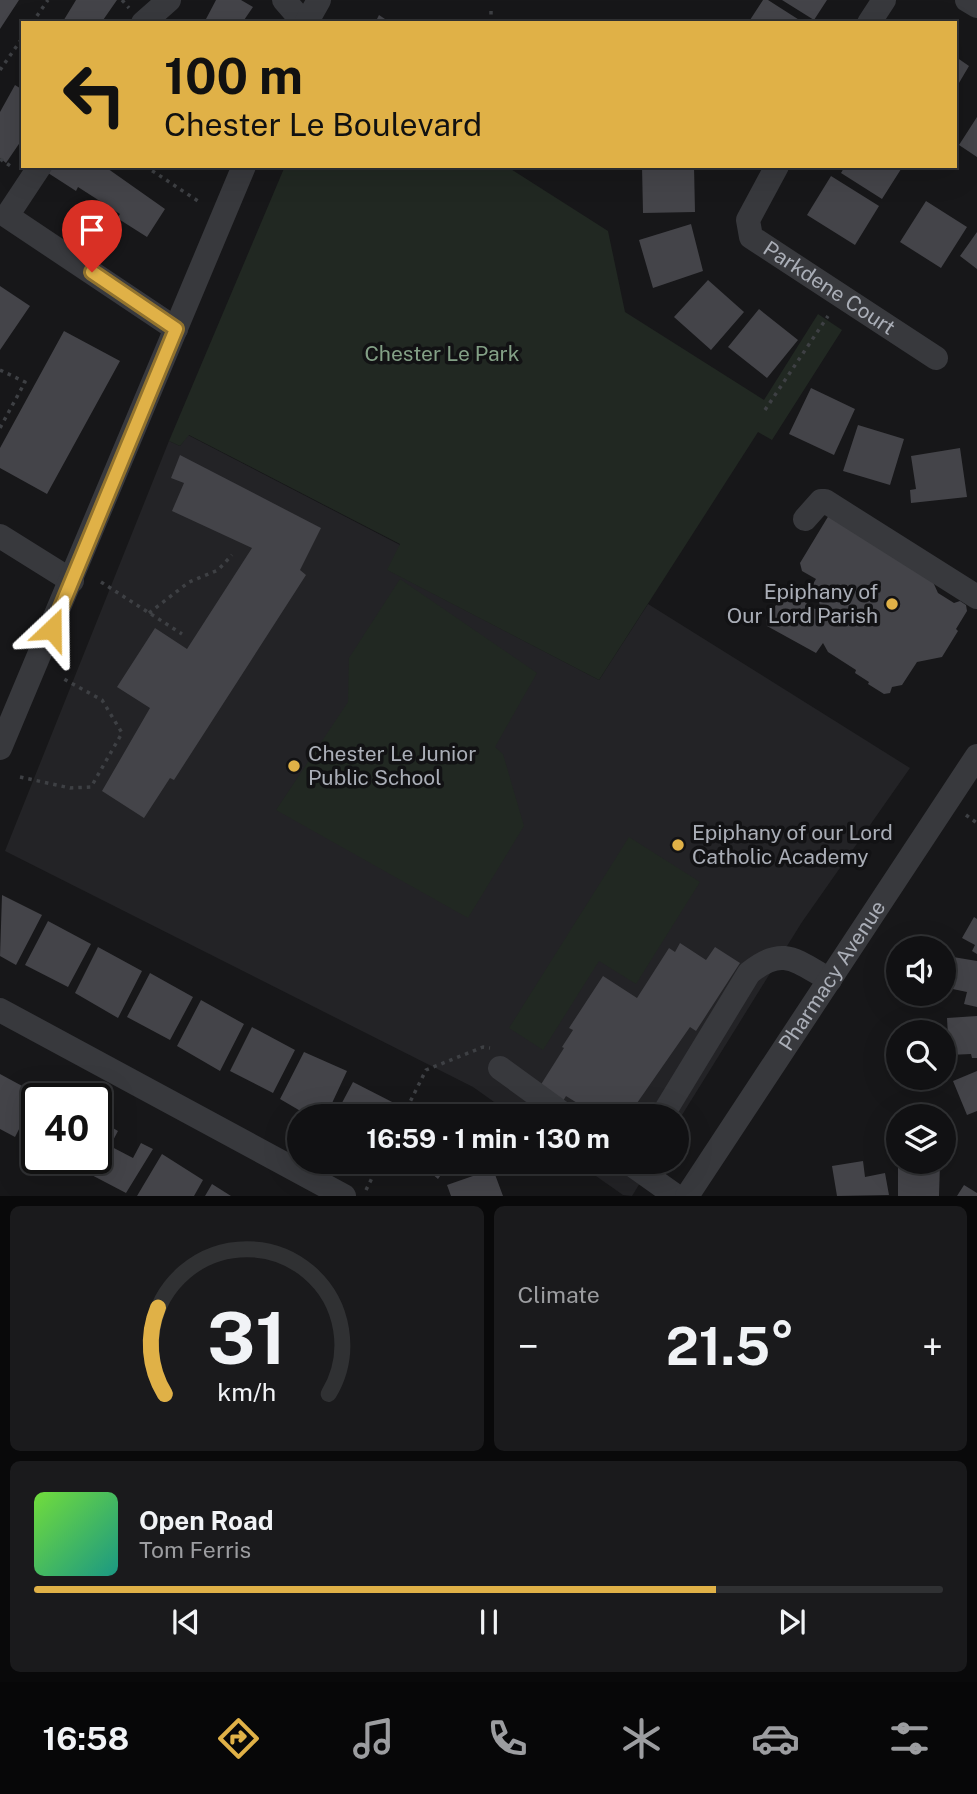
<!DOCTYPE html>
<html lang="en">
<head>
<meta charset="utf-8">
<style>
	:root { --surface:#111113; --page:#1a1a1c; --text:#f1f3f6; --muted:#9c9da0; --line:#303133; --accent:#e0b147 }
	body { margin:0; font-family:"Public Sans",sans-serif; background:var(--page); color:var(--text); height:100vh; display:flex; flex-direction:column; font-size:26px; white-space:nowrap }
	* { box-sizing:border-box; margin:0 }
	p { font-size:23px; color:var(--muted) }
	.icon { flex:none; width:38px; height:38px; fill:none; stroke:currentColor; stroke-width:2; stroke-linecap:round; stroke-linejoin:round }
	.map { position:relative; height:1196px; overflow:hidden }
	.side { display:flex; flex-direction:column; gap:10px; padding:10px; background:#09090a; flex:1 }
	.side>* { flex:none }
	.hud { position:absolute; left:21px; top:21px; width:936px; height:147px; border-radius:0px; box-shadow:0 7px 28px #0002,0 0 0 2px var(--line); background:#e0b147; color:#111; overflow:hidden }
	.tools { position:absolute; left:886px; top:936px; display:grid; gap:14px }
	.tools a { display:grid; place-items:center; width:70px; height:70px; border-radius:50%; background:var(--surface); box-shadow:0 7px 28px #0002,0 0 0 2px var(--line); font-size:35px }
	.speed { position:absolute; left:21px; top:1083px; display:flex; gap:14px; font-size:35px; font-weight:700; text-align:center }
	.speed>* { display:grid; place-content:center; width:91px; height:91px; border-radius:50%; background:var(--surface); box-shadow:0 7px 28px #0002,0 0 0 2px var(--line); line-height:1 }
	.speed .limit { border:4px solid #111; border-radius:10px; background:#fff; color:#111 }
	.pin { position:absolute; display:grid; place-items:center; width:60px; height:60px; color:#fff; margin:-72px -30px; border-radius:50% 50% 50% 0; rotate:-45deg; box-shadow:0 0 7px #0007 }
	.pin .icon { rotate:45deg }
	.me { position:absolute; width:77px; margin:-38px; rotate:23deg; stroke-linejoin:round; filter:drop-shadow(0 0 5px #0008) }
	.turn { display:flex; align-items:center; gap:24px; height:147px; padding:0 28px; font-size:32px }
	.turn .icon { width:91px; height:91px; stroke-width:2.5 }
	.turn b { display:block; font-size:49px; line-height:60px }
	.big { font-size:52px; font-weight:700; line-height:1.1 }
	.side .tile { flex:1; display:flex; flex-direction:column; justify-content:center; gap:10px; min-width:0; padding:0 24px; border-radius:10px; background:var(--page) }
	.side .dial { align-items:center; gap:0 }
	.dial svg { height:182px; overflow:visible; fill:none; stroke:var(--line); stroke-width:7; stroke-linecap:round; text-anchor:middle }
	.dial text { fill:var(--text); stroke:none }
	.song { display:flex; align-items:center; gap:21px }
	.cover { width:84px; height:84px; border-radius:10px; background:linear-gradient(135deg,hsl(100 70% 55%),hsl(170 70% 35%)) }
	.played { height:7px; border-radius:4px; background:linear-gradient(90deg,var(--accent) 75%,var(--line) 75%) }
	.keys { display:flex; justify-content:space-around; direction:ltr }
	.heat { display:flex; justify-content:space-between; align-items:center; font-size:38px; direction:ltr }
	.side .tiles { flex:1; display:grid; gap:10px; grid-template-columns:1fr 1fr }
	.tile:last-child { grid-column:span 2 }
	.trip { position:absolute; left:287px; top:1104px; width:402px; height:70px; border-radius:35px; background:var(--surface); box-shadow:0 7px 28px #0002,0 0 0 2px var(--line); font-weight:700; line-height:70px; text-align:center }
	.menu { display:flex; height:112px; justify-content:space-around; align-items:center; background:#070708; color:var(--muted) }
	.menu .icon { width:49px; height:49px }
	.menu .selected { color:var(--accent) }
	.menu b { font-size:32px; color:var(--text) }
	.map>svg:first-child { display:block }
	.built { fill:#232326 }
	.green { fill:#212822 }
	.building { fill:#444449 }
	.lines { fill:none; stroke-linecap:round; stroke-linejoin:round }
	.path { stroke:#3e4044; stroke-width:3.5; stroke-dasharray:3.5 5; stroke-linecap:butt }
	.minor { stroke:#38393d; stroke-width:24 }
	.route-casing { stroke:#92732e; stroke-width:18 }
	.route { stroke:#e0b147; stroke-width:12 }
	.poi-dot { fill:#e0b147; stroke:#121214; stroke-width:2.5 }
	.labels { text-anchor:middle; stroke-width:7; stroke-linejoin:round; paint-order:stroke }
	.street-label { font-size:21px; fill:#aaaeb7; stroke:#121214 }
	.park-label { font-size:21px; fill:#83a086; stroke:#121214 }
	.poi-label { font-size:21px; fill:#aaaeb7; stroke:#121214; text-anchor:start }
</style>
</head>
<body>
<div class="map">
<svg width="977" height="1196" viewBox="0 0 977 1196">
	<rect width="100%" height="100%" fill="#171719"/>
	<path class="built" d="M188 435 400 545 388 570 599 680 648 604 910 768 802 922 677 1123V1116H514L473 1087 5 851 169 441 180 446Z
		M576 1162H653L632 1196 623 1195Z"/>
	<path class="green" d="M285 166H506L608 231 625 312 764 400 818 314 842 330 772 440 758 432 599 680 387 570 400 544 189 435 180 446 169 441Z
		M400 579 537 673 495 747 503 754 524 826 468 918 276 810 348 702 349 658Z
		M629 837 700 882 636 984 599 961 543 1050 509 1028Z"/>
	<path class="building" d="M0 0H19L0 29Z
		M76 0H117L101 23H62Z
		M216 0H241L253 7 242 23H207L206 19Z
		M763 0H768L804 23H748Z
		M782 0H827L814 20Z
		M379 15 391 23H375Z
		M956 57 969 66 956 88Z
		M15 85 23 90V138L6 163 0 158V112Z
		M977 117V157L959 145Z
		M49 166H104L165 209 147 237 117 218 120 214 78 187 76 191 45 171Z
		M642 166H694L695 212 643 213Z
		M845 166H903L882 199 841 173Z
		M831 176 879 206 855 245 807 215Z
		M926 201 967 227 941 268 900 242Z
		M691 224 703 271 653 288 639 240Z
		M977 232V269L960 256Z
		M708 280 744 312 711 350 674 317Z
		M0 286 30 306 0 350Z
		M759 309 798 340 767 378 728 347Z
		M64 331 120 361 47 494 0 468V448Z
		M811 388 855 409 834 455 789 434Z
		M858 425 904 439 890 485 843 471Z
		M960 448 967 497 911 503 910 490 916 489 911 456Z
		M180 455 321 528 300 570 306 575 174 780 170 778 144 818 102 791 150 708 117 687 155 628 187 649 252 548 172 511 184 483 171 478Z
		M829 515 933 582 938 593 954 603 960 601 966 605 967 611 956 629 958 631 942 657 917 662 902 685 892 687 890 693 884 694 868 684 869 682 855 673 856 670 828 652 823 643 816 653 767 626 766 620 784 593 789 592 815 609 820 607 818 596 809 591 816 579 802 571 800 563Z
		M2 895 42 915 16 965 0 956Z
		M974 917 977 919V954L972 951 975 945 962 938Z
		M48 921 91 944 68 987 25 965Z
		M680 943 706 960 715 947 740 963 696 1031 690 1027 628 1116H598L566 1096 563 1101 540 1086 564 1048 562 1047 573 1030 569 1028 603 976 637 998 669 948 675 952Z
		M98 947 142 971 118 1018 75 993Z
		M947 956 977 961V1007L964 1004 967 992 943 987Z
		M150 973 193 997 170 1040 127 1017Z
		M201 1000 244 1024 220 1071 177 1046Z
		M977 1016V1058H972L971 1054 949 1055 947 1018Z
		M252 1027 295 1050 273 1093 230 1071Z
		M304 1052 347 1071 326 1116H309L280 1099Z
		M977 1071V1111L967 1115 953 1081Z
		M0 1074 37 1094 15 1137 0 1129Z
		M353 1082 396 1104 390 1116H335Z
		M431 1106 445 1116H423Z
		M106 1124 118 1131 110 1146 133 1158 141 1143 153 1149 126 1193 84 1171 91 1158H96V1142Z
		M37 1128V1148L28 1144Z
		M162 1154 203 1180 194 1196H137Z
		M52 1158H76L71 1168Z
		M863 1161 865 1177 885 1173 889 1195 837 1196 832 1166Z
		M418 1162H450L438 1179Z
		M925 1163H940L939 1196H898V1165L925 1166Z
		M493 1169 503 1196H451L447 1185Z
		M212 1184 231 1196H205Z
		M964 1185 977 1193V1196H957Z"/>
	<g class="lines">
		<path class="path" d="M122 0 129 8
			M32 23 48 0
			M491 23V10
			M0 70 23 37
			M0 159 12 167
			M145 166 201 203
			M0 370 25 382 0 428
			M765 410 828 316
			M101 582 182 634
			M149 613 189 582 218 570 232 555
			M20 777 70 788 91 787 122 733 102 700 62 678
			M966 815 977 823
			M403 1116 426 1070 483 1047 490 1048
			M366 1190 380 1162"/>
		<g class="minor">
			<path d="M284 0 304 23"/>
			<path d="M967 0 977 6"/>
			<path d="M143 23 169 0"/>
			<path d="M306 23 319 0"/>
			<path d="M869 23 884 0"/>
			<path d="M40 166 7 216 176 329"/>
			<path id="s1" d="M777 166 748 220 751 237 936 358"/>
			<path d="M805 519 821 501H825L977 597"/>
			<path d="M0 536 72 581"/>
			<path d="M0 748 244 166"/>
			<path d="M0 1010 344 1196"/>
			<path d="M500 1068 566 1116"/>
			<path d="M662 1116 749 973C783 945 796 961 830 980"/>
			<path d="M628 1162 676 1196"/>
			<path id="s2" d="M687 1196 977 756"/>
		</g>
	</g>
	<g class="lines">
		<defs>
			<path id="route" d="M52 629 176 329 92 272"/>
		</defs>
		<use href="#route" class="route-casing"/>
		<use href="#route" class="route"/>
	</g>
	<g class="poi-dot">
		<circle cx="892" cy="604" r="7"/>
		<circle cx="294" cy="766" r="7"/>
		<circle cx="678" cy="845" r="7"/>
	</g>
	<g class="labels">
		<g class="street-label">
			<text dy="7" stroke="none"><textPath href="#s1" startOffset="172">Parkdene Court</textPath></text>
			<text dy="7" stroke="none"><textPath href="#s2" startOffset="264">Pharmacy Avenue</textPath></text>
		</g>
		<g class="park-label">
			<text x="442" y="361">Chester Le Park</text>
		</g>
		<g class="poi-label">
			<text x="878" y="599" text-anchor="end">Epiphany of<tspan x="878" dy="24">Our Lord Parish</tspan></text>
			<text x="308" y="761">Chester Le Junior<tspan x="308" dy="24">Public School</tspan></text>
			<text x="692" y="840">Epiphany of our Lord<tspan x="692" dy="24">Catholic Academy</tspan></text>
		</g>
	</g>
</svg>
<div class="tools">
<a><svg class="icon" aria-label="sound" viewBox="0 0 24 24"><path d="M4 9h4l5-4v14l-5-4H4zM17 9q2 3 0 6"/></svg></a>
<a><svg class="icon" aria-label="search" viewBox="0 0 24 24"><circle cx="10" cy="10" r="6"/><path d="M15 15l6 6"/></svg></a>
<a><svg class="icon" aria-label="layers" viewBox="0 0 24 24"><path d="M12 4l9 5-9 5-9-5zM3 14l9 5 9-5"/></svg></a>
</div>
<div class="speed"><div class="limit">40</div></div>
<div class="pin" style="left:92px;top:272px;background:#d93025"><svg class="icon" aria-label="arrive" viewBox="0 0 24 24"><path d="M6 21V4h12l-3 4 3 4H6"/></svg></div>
<svg class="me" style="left:52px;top:629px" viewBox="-20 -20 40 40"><path d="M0-17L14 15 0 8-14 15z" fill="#e0b147" stroke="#fff" stroke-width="4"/></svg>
<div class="trip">16:59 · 1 min · 130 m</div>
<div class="hud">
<div class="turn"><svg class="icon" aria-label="left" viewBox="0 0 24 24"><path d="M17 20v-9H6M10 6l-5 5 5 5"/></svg><div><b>100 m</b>Chester Le Boulevard</div></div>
</div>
</div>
<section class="side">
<div class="tiles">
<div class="tile dial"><svg viewBox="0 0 100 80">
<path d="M14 69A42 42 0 1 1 86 69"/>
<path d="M14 69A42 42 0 0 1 11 31" stroke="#e0b147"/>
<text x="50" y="56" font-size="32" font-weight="700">31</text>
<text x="50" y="72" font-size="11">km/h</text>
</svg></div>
<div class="tile"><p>Climate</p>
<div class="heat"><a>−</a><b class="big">21.5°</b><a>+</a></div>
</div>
<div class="tile">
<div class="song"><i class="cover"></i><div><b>Open Road</b><p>Tom Ferris</p></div></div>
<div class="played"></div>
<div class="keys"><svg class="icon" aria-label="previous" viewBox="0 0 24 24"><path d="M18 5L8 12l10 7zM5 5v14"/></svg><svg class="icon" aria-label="pause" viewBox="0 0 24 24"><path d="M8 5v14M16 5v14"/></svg><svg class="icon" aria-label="next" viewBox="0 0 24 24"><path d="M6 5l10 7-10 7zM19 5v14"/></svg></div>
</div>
</div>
</section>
<nav class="menu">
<b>16:58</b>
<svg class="icon selected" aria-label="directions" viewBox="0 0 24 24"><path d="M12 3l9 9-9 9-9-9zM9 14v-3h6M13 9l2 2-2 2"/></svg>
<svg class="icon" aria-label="music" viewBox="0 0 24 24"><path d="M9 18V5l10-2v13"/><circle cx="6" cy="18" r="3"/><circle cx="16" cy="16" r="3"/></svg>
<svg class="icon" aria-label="phone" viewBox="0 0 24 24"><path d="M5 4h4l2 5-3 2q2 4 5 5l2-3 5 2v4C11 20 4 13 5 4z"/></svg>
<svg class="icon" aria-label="climate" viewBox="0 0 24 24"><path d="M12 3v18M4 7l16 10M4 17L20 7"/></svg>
<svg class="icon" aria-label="car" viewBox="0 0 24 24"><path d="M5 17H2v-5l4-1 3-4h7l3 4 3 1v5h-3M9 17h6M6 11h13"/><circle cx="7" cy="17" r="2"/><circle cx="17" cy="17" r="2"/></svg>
<svg class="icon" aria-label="filters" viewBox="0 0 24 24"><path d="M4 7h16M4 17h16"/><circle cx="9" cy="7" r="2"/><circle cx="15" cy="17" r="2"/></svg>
</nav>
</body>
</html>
